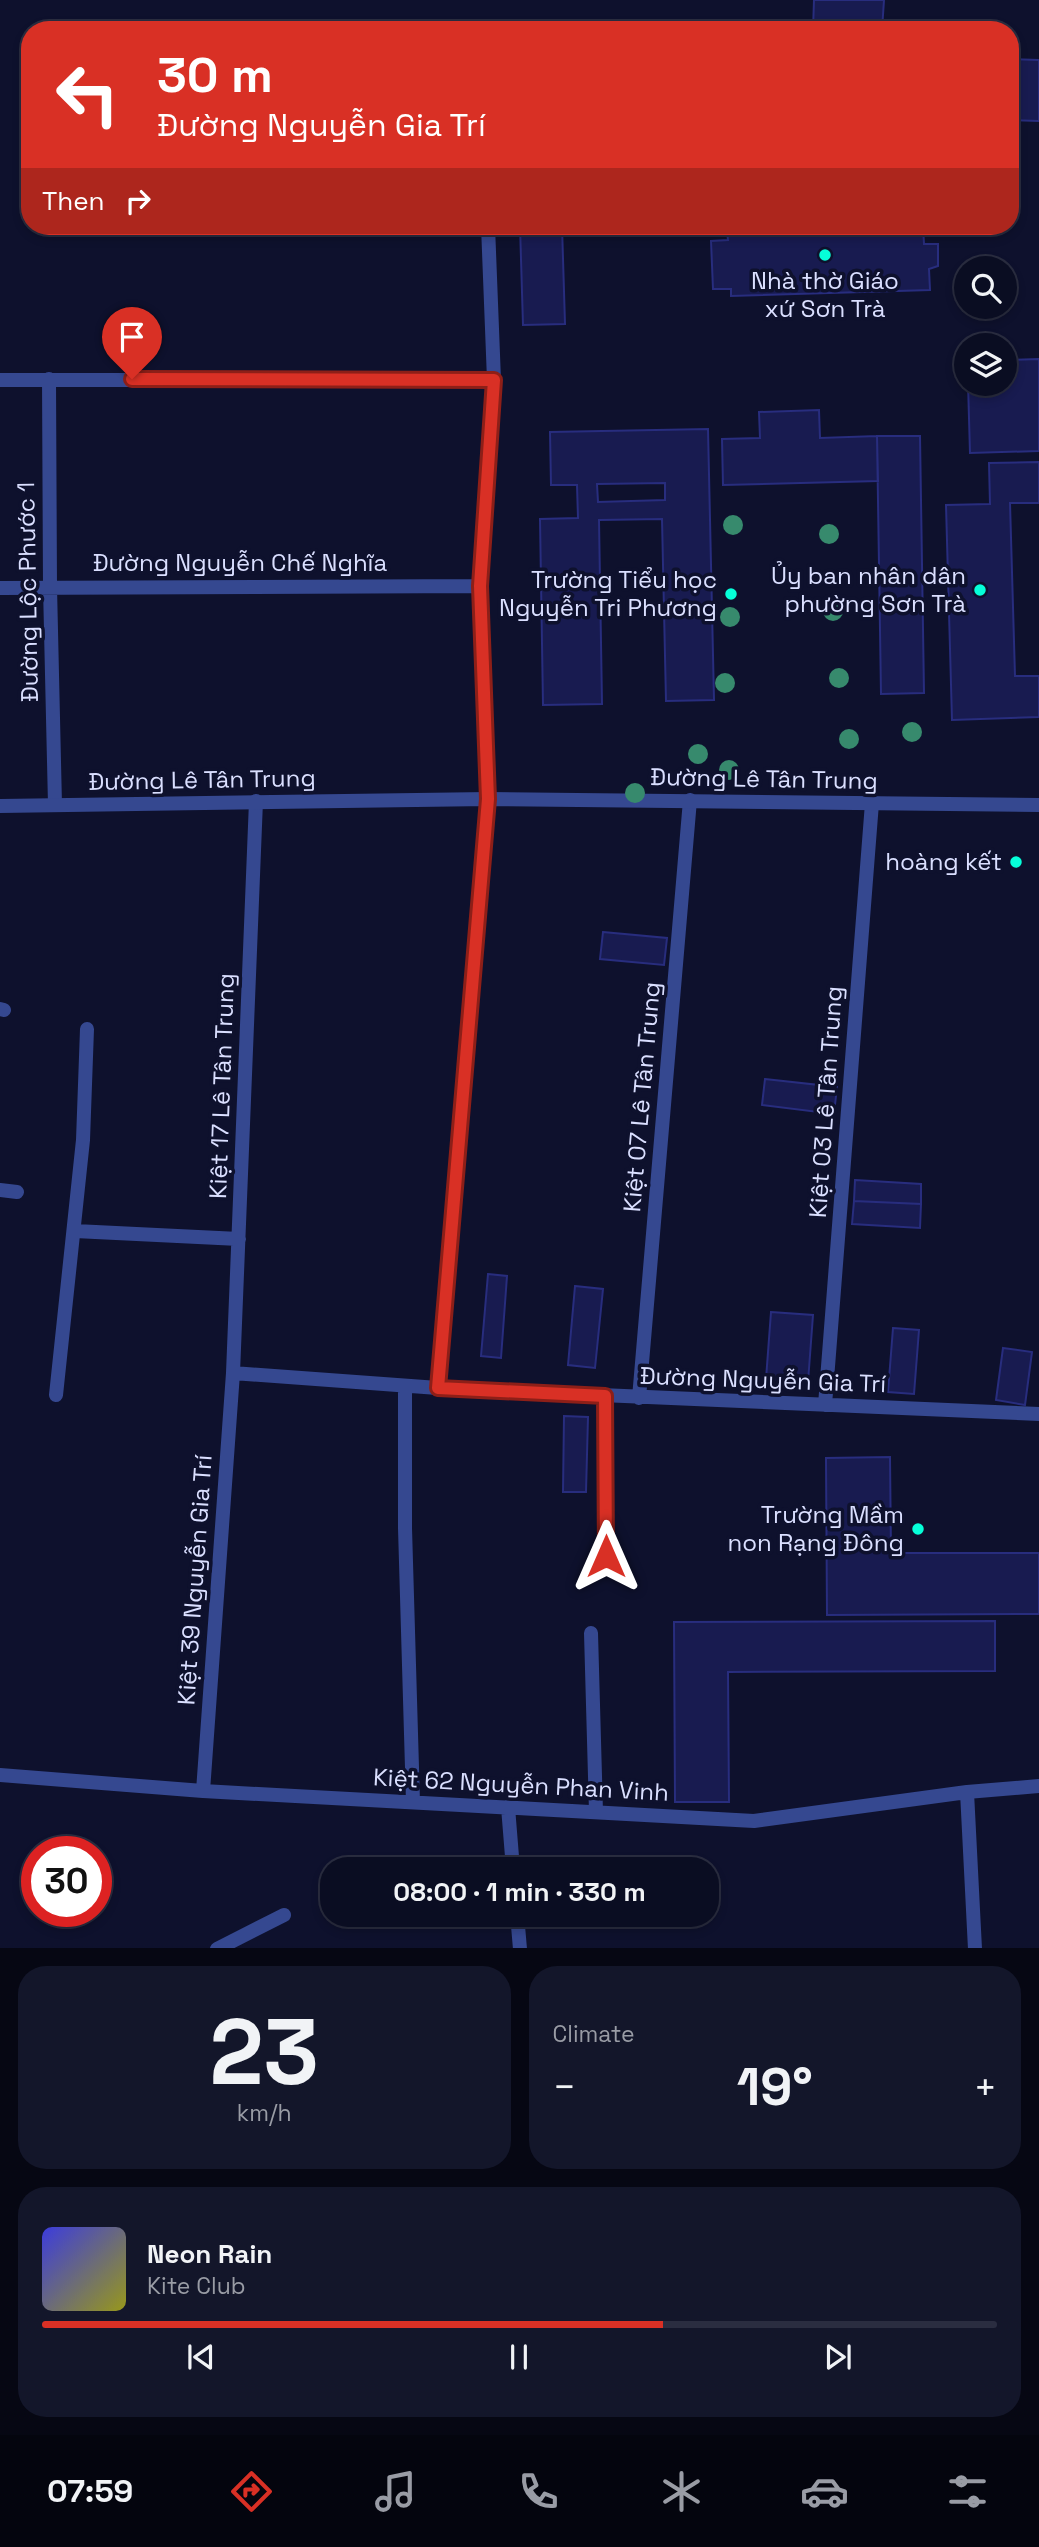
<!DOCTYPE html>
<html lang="en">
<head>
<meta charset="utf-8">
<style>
	:root { --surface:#0a0d22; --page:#13162a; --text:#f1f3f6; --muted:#999ca5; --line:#2a2d40; --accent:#d93025 }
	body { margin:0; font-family:"Space Grotesk",sans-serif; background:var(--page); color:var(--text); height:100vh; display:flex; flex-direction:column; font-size:26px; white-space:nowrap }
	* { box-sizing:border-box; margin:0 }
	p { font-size:23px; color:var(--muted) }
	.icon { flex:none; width:38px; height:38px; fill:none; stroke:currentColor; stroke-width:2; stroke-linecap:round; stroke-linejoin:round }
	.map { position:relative; height:1948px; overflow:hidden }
	.details { display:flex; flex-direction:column; gap:18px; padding:18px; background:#060713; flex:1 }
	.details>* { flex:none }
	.guide { position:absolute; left:21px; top:21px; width:998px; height:214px; border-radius:28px; box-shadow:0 4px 10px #0003,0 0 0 2px var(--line); background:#d93025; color:#fff; overflow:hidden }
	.fabs { position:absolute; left:954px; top:256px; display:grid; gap:14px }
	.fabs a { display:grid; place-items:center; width:63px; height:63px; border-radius:50%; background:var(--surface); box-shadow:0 4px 10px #0003,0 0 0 2px var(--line); font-size:35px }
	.speed { position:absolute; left:21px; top:1836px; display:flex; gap:14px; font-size:35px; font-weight:700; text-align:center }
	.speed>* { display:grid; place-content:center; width:91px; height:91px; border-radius:50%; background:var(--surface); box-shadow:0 4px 10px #0003,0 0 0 2px var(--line); line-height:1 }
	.speed .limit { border:10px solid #d22; background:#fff; color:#111 }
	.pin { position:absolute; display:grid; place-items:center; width:60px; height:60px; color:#fff; margin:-72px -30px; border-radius:50% 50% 50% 0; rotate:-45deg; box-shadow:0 0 7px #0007 }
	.pin .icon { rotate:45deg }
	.me { position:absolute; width:77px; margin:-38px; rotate:0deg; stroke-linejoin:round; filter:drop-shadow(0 0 5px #0008) }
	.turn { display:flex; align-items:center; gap:24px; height:147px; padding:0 21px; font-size:32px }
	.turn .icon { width:91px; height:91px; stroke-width:2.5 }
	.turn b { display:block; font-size:49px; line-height:60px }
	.then { display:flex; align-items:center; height:66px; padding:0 21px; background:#0003; gap:14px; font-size:26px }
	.big { font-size:52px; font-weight:600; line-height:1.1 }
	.details .card { flex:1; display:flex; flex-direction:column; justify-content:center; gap:10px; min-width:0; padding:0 24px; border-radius:28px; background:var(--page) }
	.details .dial { align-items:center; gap:0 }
	.dial b { font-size:91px; line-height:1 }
	.song { display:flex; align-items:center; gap:21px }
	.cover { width:84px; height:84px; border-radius:10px; background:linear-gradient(135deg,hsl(240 70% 55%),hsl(60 70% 35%)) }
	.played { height:7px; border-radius:4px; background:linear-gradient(90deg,var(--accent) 65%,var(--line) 65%) }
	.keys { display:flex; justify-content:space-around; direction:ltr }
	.heat { display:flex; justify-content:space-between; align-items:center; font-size:38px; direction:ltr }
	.details .tiles { flex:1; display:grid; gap:18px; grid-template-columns:1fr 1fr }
	.card:last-child { grid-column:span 2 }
	.trip { position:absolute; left:320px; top:1857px; width:399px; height:70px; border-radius:28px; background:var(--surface); box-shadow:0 4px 10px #0003,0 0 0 2px var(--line); font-weight:600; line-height:70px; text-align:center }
	.tabs { display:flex; height:112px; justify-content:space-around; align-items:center; background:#04050e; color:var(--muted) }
	.tabs .icon { width:49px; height:49px }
	.tabs .current { color:var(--accent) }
	.tabs b { font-size:32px; color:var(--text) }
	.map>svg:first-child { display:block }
	.building { fill:#181b50; stroke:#282d7e; stroke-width:2; fill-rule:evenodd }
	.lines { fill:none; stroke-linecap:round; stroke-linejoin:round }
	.service { stroke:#354890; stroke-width:14 }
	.minor { stroke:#354890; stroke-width:14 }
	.tertiary { stroke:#354890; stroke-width:14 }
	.tree { fill:#378a6d }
	.route-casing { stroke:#8d1f18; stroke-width:18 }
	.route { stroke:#d93025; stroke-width:12 }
	.poi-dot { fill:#06ffd9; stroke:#0e112d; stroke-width:2.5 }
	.labels { text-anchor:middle; stroke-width:7; stroke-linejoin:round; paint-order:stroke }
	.poi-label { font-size:24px; fill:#dadfff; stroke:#0e112d; text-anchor:end }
	.street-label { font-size:24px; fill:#dadfff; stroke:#0e112d }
</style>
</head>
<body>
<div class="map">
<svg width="1039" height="1949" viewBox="0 0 1039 1949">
	<rect width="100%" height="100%" fill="#0e112d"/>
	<path class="building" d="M814 0H884L882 30H813Z
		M1010 59 1039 60V121L1010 120Z
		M520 226H562L565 324 523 325Z
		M923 226 924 244H938V266L929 269 930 290 731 296V289H713L711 241 728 240 727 231Z
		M1039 359V451L970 453 968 383H1004V360Z
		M819 410 820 438 877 436 878 481 723 485 722 439 760 438 759 412Z
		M708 429 714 700 666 701 662 519 599 520 602 704 543 705 540 519 578 518 577 485H551L550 432ZM665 483V500L598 502 597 484Z
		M877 436H920L924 693 881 694Z
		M1039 462V503H1010L1015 676H1039V717L952 720 946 505 990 504 989 463Z
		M603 932 667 938 664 965 600 959Z
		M765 1079 837 1087 834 1114 762 1105Z
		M855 1180 921 1184V1204L854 1201Z
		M854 1201 921 1204 920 1228 852 1224Z
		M488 1274 507 1276 501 1358 481 1356Z
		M575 1286 603 1289 595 1368 568 1365Z
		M771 1312 813 1315 808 1382 766 1379Z
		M893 1328 919 1330 914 1394 888 1392Z
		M1003 1348 1032 1352 1025 1405 996 1400Z
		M564 1416 588 1417 586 1492H563Z
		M890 1457 891 1553H1039V1614L827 1615 826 1458Z
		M995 1621V1671L728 1672 729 1802H675L674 1622Z"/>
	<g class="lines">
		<path class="service" d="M488 226 494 380
			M0 1009 4 1010
			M0 1190 17 1192
			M217 1949 284 1915"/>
		<path class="minor" d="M49 379 50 587 55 805
			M0 380H494L480 586 488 799 438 1388
			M0 588 480 586
			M75 1231 239 1239
			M233 1373 438 1388 1039 1414
			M405 1386V1528L413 1802
			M56 1395 83 1140 87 1029
			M605 1396V1556
			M639 1398 690 800
			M825 1405 872 803
			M591 1633 596 1812
			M0 1775 203 1791 754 1821 967 1792 1039 1786
			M203 1791 233 1373 256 801
			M967 1792 975 1949
			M508 1807 513 1869
			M517 1914 520 1949"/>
		<path class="tertiary" d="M0 806 488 799 1039 805"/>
	</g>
	<g class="tree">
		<circle cx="733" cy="525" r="10"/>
		<circle cx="829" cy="534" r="10"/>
		<circle cx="833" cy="611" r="10"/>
		<circle cx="730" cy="617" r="10"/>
		<circle cx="839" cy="678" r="10"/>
		<circle cx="725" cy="683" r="10"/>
		<circle cx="912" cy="732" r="10"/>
		<circle cx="849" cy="739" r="10"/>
		<circle cx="698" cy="754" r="10"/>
		<circle cx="729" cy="770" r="10"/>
		<circle cx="635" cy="793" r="10"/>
	</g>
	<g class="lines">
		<defs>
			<path id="route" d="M132 379 494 380 480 586 488 799 438 1388 605 1396 606 1556"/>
		</defs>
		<use href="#route" class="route-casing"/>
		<use href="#route" class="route"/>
	</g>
	<g class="poi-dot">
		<circle cx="825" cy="255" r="7"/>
		<circle cx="980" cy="590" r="7"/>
		<circle cx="731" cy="594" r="7"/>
		<circle cx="1016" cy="862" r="7"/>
		<circle cx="918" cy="1529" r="7"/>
	</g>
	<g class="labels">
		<g class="poi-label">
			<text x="825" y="289" text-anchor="middle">Nhà thờ Giáo<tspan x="825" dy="28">xứ Sơn Trà</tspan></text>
			<text x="966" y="584">Ủy ban nhân dân<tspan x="966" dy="28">phường Sơn Trà</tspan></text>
			<text x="717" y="588">Trường Tiểu học<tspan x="717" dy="28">Nguyễn Tri Phương</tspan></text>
			<text x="1002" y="870">hoàng kết</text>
			<text x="904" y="1523">Trường Mầm<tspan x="904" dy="28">non Rạng Đông</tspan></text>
		</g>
		<g class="street-label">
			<text x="240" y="571">Đường Nguyễn Chế Nghĩa</text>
			<text transform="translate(28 592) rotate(-91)" y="8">Đường Lộc Phước 1</text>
			<text transform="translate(764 779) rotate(1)" y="8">Đường Lê Tân Trung</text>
			<text transform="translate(202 780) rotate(-1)" y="8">Đường Lê Tân Trung</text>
			<text transform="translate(222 1086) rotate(-88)" y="8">Kiệt 17 Lê Tân Trung</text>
			<text transform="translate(642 1097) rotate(-85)" y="8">Kiệt 07 Lê Tân Trung</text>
			<text transform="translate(826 1102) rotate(-86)" y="8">Kiệt 03 Lê Tân Trung</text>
			<text transform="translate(763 1380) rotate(2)" y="8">Đường Nguyễn Gia Trí</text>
			<text transform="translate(195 1580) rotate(-86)" y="8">Kiệt 39 Nguyễn Gia Trí</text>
			<text transform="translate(521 1785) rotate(3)" y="8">Kiệt 62 Nguyễn Phan Vinh</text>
		</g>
	</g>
</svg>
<div class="fabs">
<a><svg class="icon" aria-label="search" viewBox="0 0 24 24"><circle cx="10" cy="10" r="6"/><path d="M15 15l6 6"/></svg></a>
<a><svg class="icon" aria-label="layers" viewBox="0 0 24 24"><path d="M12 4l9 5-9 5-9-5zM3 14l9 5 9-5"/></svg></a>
</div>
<div class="speed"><div class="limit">30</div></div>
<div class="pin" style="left:132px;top:379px;background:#d93025"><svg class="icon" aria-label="arrive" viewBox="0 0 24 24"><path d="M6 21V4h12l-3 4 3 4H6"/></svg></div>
<svg class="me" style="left:606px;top:1556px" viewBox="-20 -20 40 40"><path d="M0-17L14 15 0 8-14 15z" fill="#d93025" stroke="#fff" stroke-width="4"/></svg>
<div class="trip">08:00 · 1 min · 330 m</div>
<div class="guide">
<div class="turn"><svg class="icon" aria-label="left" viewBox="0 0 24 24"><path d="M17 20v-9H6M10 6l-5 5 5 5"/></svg><div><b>30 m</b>Đường Nguyễn Gia Trí</div></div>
<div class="then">Then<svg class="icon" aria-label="right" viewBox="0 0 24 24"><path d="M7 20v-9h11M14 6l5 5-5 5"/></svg></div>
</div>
</div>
<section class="details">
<div class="tiles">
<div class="card dial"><b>23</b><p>km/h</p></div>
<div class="card"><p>Climate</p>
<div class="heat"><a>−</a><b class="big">19°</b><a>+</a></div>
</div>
<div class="card">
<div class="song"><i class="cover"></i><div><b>Neon Rain</b><p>Kite Club</p></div></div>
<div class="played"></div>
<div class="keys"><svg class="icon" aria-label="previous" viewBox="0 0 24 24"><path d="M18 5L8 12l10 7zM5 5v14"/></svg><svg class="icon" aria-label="pause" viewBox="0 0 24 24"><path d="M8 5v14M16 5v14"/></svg><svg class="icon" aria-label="next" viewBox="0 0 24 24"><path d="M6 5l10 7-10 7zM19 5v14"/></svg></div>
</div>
</div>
</section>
<nav class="tabs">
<b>07:59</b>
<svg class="icon current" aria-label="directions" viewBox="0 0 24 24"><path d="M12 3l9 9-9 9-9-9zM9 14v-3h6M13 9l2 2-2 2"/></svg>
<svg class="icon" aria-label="music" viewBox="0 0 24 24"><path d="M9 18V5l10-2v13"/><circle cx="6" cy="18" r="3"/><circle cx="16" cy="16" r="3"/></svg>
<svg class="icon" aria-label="phone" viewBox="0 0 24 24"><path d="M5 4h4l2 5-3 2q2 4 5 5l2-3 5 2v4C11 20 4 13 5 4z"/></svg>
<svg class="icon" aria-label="climate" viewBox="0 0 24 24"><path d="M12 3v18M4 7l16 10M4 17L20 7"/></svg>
<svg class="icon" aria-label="car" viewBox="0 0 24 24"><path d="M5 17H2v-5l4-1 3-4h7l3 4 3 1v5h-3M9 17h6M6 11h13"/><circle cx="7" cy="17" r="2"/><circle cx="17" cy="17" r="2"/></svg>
<svg class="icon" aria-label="filters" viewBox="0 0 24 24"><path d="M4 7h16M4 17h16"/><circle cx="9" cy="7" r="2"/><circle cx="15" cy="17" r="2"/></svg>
</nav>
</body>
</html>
